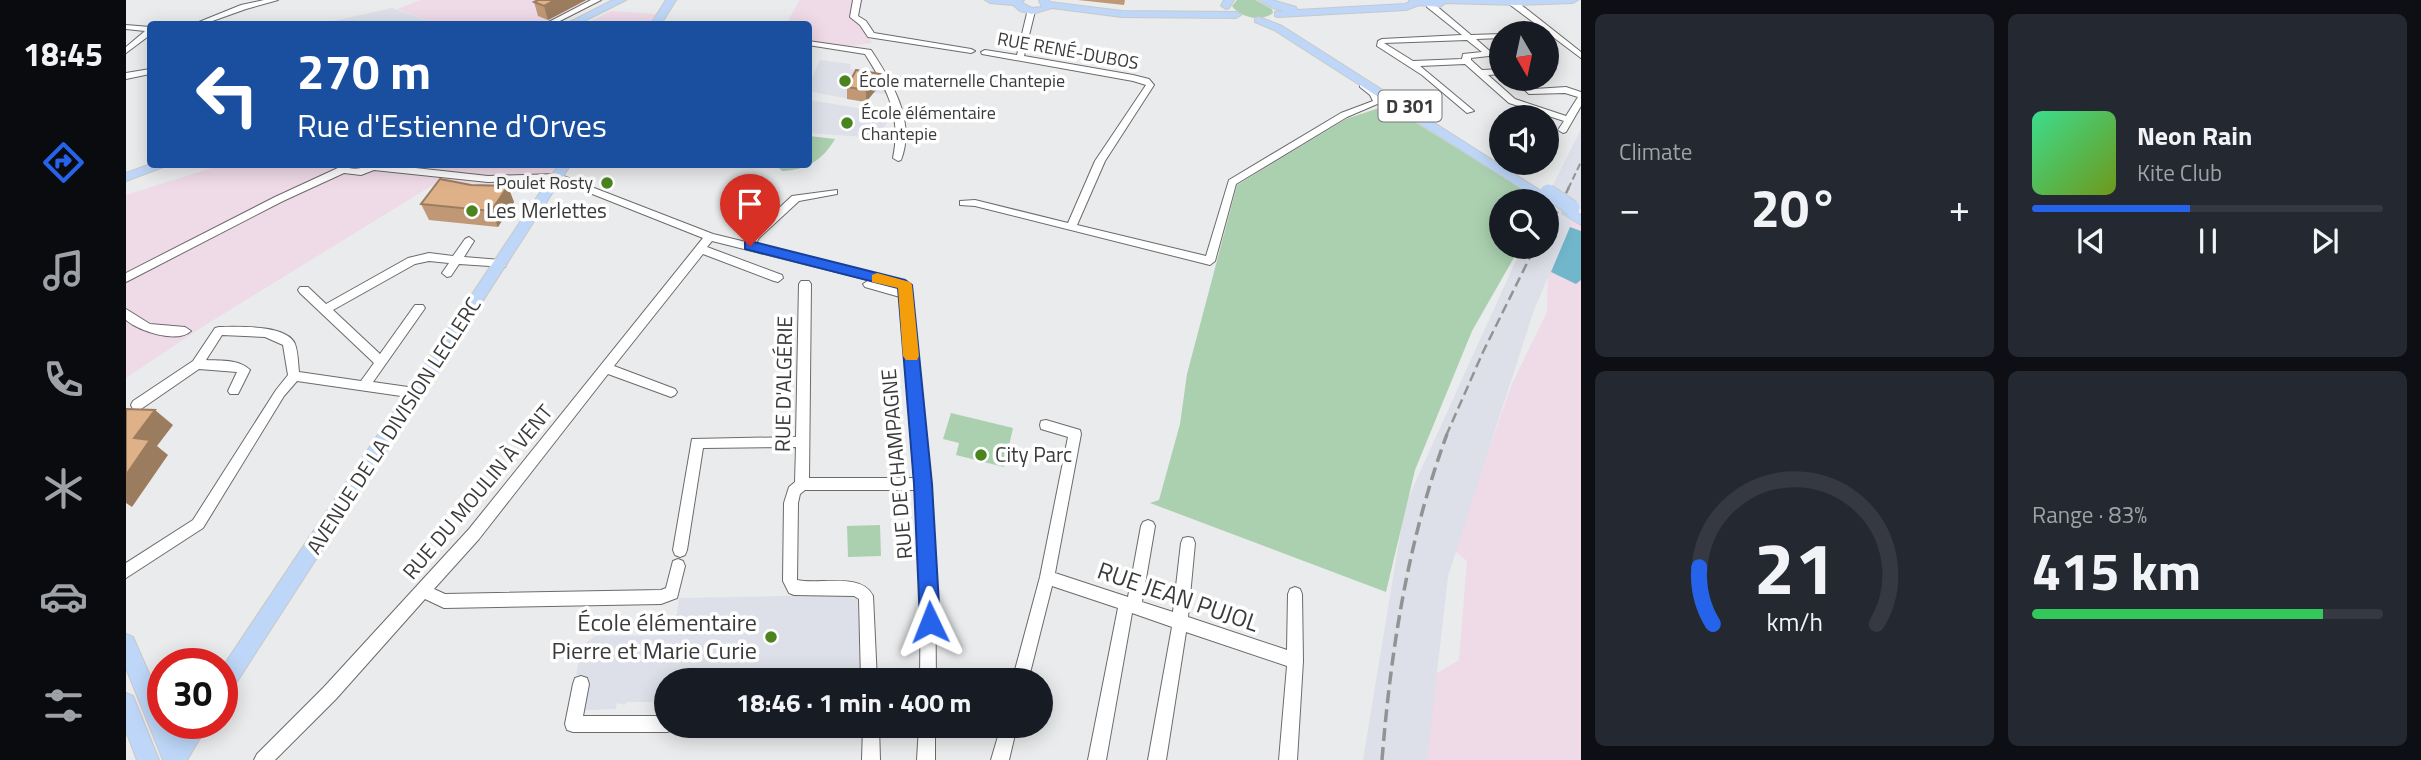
<!DOCTYPE html>
<html lang="en">
<head>
<meta charset="utf-8">
<style>
	:root { --surface:#171b24; --page:#242831; --text:#f1f3f6; --muted:#9ea1a6; --line:#363941; --accent:#2563eb }
	body { margin:0; font-family:"Titillium Web",sans-serif; background:var(--page); color:var(--text); height:100vh; display:flex; flex-direction:column; font-size:26px; white-space:nowrap }
	* { box-sizing:border-box; margin:0 }
	p { font-size:23px; color:var(--muted) }
	.icon { flex:none; width:38px; height:38px; fill:none; stroke:currentColor; stroke-width:2; stroke-linecap:round; stroke-linejoin:round }
	.map { position:relative; flex:1; overflow:hidden }
	.sheet { display:flex; flex-direction:column; gap:14px; padding:14px; background:#0d0f14; width:840px }
	.sheet>* { flex:none }
	.hud { position:absolute; left:21px; top:21px; width:665px; height:147px; border-radius:7px; box-shadow:0 4px 18px #0003; background:#1a4fa0; color:#fff; overflow:hidden }
	.needle { width:46px; rotate:171deg }
	.fabs { position:absolute; left:1363px; top:21px; display:grid; gap:14px }
	.fabs a { display:grid; place-items:center; width:70px; height:70px; border-radius:50%; background:var(--surface); box-shadow:0 4px 18px #0003; font-size:35px }
	.speed { position:absolute; left:21px; top:648px; display:flex; gap:14px; font-size:35px; font-weight:700; text-align:center }
	.speed>* { display:grid; place-content:center; width:91px; height:91px; border-radius:50%; background:var(--surface); box-shadow:0 4px 18px #0003; line-height:1 }
	.speed .limit { border:10px solid #d22; background:#fff; color:#111 }
	.pin { position:absolute; display:grid; place-items:center; width:60px; height:60px; color:#fff; margin:-72px -30px; border-radius:50% 50% 50% 0; rotate:-45deg; box-shadow:0 0 7px #0007 }
	.pin .icon { rotate:45deg }
	.me { position:absolute; width:77px; margin:-38px; rotate:358deg; stroke-linejoin:round; filter:drop-shadow(0 0 5px #0008) }
	.turn { display:flex; align-items:center; gap:24px; height:147px; padding:0 35px; font-size:32px }
	.turn .icon { width:91px; height:91px; stroke-width:2.5 }
	.turn b { display:block; font-size:49px; line-height:60px }
	.big { font-size:52px; font-weight:700; line-height:1.1 }
	.sheet .tile { flex:1; display:flex; flex-direction:column; justify-content:center; gap:10px; min-width:0; padding:0 24px; border-radius:10px; background:var(--page) }
	.sheet .dial { align-items:center; gap:0 }
	.dial svg { height:182px; overflow:visible; fill:none; stroke:var(--line); stroke-width:7; stroke-linecap:round; text-anchor:middle }
	.dial text { fill:var(--text); stroke:none }
	.song { display:flex; align-items:center; gap:21px }
	.cover { width:84px; height:84px; border-radius:10px; background:linear-gradient(135deg,hsl(150 70% 55%),hsl(80 70% 35%)) }
	.played { height:7px; border-radius:4px; background:linear-gradient(90deg,var(--accent) 45%,var(--line) 45%) }
	.keys { display:flex; justify-content:space-around; direction:ltr }
	.heat { display:flex; justify-content:space-between; align-items:center; font-size:38px; direction:ltr }
	.charge { height:10px; border-radius:5px; background:linear-gradient(90deg,#34c759 83%,var(--line) 0) }
	.sheet .tiles { flex:1; display:grid; gap:14px; grid-template-columns:repeat(2,1fr) }
	.trip { position:absolute; left:528px; top:668px; width:399px; height:70px; border-radius:35px; background:var(--surface); box-shadow:0 4px 18px #0003; font-weight:700; line-height:70px; text-align:center }
	main { display:flex; flex:1; min-height:0 }
	.tabs { display:flex; flex-direction:column; width:126px; justify-content:space-around; align-items:center; background:#090b0e; color:var(--muted) }
	.tabs .icon { width:49px; height:49px }
	.tabs .on { color:var(--accent) }
	.tabs b { font-size:32px; color:var(--text) }
	.map>svg:first-child { display:block }
	.commercial { fill:#efdae7 }
	.built { fill:#dde0e8 }
	.green { fill:#abd0b0 }
	.water { fill:#71b6cb }
	.lines { fill:none; stroke-linecap:round; stroke-linejoin:round }
	.minor-casing { stroke:#6b6b6c; stroke-width:2 }
	.major-casing { stroke:#c8c8c8; stroke-width:2 }
	.minor { fill:#fff; fill-rule:evenodd }
	.major { fill:#bed7f8; fill-rule:evenodd }
	.rail-far2 { stroke:#939394; stroke-width:2; stroke-dasharray:7 3.5; stroke-linecap:butt }
	.rail-far1 { stroke:#939394; stroke-width:2.5; stroke-dasharray:10 5; stroke-linecap:butt }
	.rail { stroke:#939394; stroke-width:3.5; stroke-dasharray:13 6; stroke-linecap:butt }
	.major-bridge-casing { stroke:#c8c8c8; stroke-width:17; stroke-linecap:butt }
	.major-bridge { stroke:#bed7f8; stroke-width:15 }
	.wall { fill:#c09875 }
	.shaded-wall { fill:#9c7c5f }
	.building { fill:#dfb188; stroke:#9c7c5f; stroke-width:2 }
	.route { fill:#2563eb; stroke:#184099; stroke-width:2 }
	.slow { fill:#f59e0b }
	.poi-dot { fill:#4b841e; stroke:#fff; stroke-width:2.5 }
	.labels { text-anchor:middle; stroke-width:7; stroke-linejoin:round; paint-order:stroke }
	.far-street-label { font-size:18px; fill:#3b3b3c; stroke:#fff }
	.far-poi-label { font-size:18px; fill:#3b3b3c; stroke:#fff; text-anchor:start }
	.shield { fill:#fff; stroke:#767676; stroke-width:2 }
	.shield-label { font-size:19px; font-weight:bold; fill:#3b3b3c }
	.poi-label { font-size:21px; fill:#3b3b3c; stroke:#fff; text-anchor:start }
	.street-label { font-size:21px; fill:#3b3b3c; stroke:#fff }
	.near-street-label { font-size:24px; fill:#3b3b3c; stroke:#fff }
	.near-poi-label { font-size:24px; fill:#3b3b3c; stroke:#fff; text-anchor:end }
</style>
</head>
<body>
<main>
<nav class="tabs">
<b>18:45</b>
<svg class="icon on" aria-label="directions" viewBox="0 0 24 24"><path d="M12 3l9 9-9 9-9-9zM9 14v-3h6M13 9l2 2-2 2"/></svg>
<svg class="icon" aria-label="music" viewBox="0 0 24 24"><path d="M9 18V5l10-2v13"/><circle cx="6" cy="18" r="3"/><circle cx="16" cy="16" r="3"/></svg>
<svg class="icon" aria-label="phone" viewBox="0 0 24 24"><path d="M5 4h4l2 5-3 2q2 4 5 5l2-3 5 2v4C11 20 4 13 5 4z"/></svg>
<svg class="icon" aria-label="climate" viewBox="0 0 24 24"><path d="M12 3v18M4 7l16 10M4 17L20 7"/></svg>
<svg class="icon" aria-label="car" viewBox="0 0 24 24"><path d="M5 17H2v-5l4-1 3-4h7l3 4 3 1v5h-3M9 17h6M6 11h13"/><circle cx="7" cy="17" r="2"/><circle cx="17" cy="17" r="2"/></svg>
<svg class="icon" aria-label="filters" viewBox="0 0 24 24"><path d="M4 7h16M4 17h16"/><circle cx="9" cy="7" r="2"/><circle cx="15" cy="17" r="2"/></svg>
</nav>
<div class="map">
<svg width="1455" height="760" viewBox="0 0 1455 760">
	<rect width="100%" height="100%" fill="#eaebec"/>
	<path class="commercial" d="M295 0H477L429 24H311L271 9Z
		M674 0H737L732 17 746 43 716 47 683 42 682 24H660Z
		M485 11 532 14 525 24H460Z
		M95 165H431L414 191 315 180 81 324 0 378V195Z
		M1448 219 1455 225V760H1300L1305 677 1333 660 1341 561 1328 550 1386 384 1421 312 1422 275 1443 222Z"/>
	<path class="built" d="M266 8 311 24H194Z
		M694 60 725 64 724 69 749 71 762 94 747 93 740 102 686 92 683 84Z
		M683 100 762 113 757 136 737 137 683 133Z
		M1455 129V209L1452 208 1408 310 1322 576 1301 760H1237L1279 505 1396 247H1421V201H1419Z
		M722 595 733 599 734 681H541V702H500L499 705 491 703 490 709 459 710 458 675H450L456 645 469 636 548 635 553 598Z"/>
	<path class="green" d="M1111 0H1130L1146 9 1147 13C1134 22 1115 18 1106 6Z
		M1262 105 1415 201H1376V247H1394L1346 331 1289 470 1260 592 1024 503 1033 500 1054 424 1061 374 1111 185 1220 119Z
		M683 136 709 139C696 161 680 170 656 171L650 165 682 164Z
		M825 413 887 428 878 467 830 455 833 443 817 439Z
		M754 525 755 556 722 557 721 526Z"/>
	<path class="water" d="M1444 227 1455 231V280L1450 284 1425 272Z"/>
	<g class="lines">
		<defs>
			<path id="minor" d="M138 0H152L120 9 78 24H68L115 5Z
				M465 0H475L428 24H419Z
				M727 0H735L732 16 740 21 748 33 845 49 849 51 845 53 742 37 734 25 724 17Z
				M1383 0H1389L1455 52V58L1383 4Z
				M1301 3H1307L1345 35 1376 34V38L1350 39 1367 54 1363 56 1345 58V60L1356 70 1376 69V74L1362 75 1389 99 1440 116 1452 97 1439 93 1403 94 1387 79H1396L1408 89 1440 87 1455 92V106L1440 132 1437 133 1432 130 1438 121 1383 103 1339 64 1294 66 1348 111 1341 113 1296 75 1251 46 1252 41 1256 39 1336 35 1301 7ZM1341 40 1356 52 1337 54 1336 59 1287 61 1258 43Z
				M902 9 909 11 898 56 1007 75 1023 79 1028 85 979 161 951 225 1080 256 1103 180 1215 113 1247 101 1244 95 1234 87V83C1245 82 1252 93 1256 102L1221 117 1110 184 1089 261 1084 265 849 206 834 205V201L849 200 942 223 969 161 1020 85 1007 81 856 54 855 52 859 50 891 55Z
				M0 25 24 27V35L0 53V47L19 31 0 29Z
				M682 41 745 50C766 82 790 121 775 160L772 161 767 158C776 116 761 89 739 54L682 45Z
				M24 69V74L0 79V73Z
				M216 164H224L223 168C235 171 242 164 253 164L362 176 432 174 587 234 620 242 625 234 666 196 711 190V194L673 201 633 238 629 245 779 281 785 285 802 480 804 484 802 487 809 565 810 681H794L795 565 789 490H679L674 494 672 503 671 580C693 585 736 572 747 596L751 681H735L733 599 728 596 668 595 663 593 657 581 658 503 663 487 669 482 670 447 577 448 561 550 559 555 554 557 549 555 547 550 566 439 670 437 673 284 675 281H683L685 284 683 478H788L774 297 739 287 737 284 743 280 774 289V288L586 241 581 247 656 275 657 278 652 282 648 281 577 254 488 366 549 389 551 392 549 395 545 397 482 374 353 539 308 589 319 594 535 590 540 588 547 561 552 559 557 561 559 566 551 598 535 604 318 608 299 599 210 699 149 760H128L131 754 198 687 343 529 577 238 431 180 362 182 248 170 235 175 218 173 157 201 0 282V273L149 197 214 167Z
				M343 237 348 241 338 257 375 260 380 264 379 267 333 264 325 276 321 277 316 273 323 263 303 261 289 264 207 310 254 354 289 305H297L299 308 297 311 247 382 289 388 293 390 295 393 293 396 289 398 171 381 158 396 77 528 0 578V563L67 520 150 390 162 375 157 345 139 337 96 335 80 360C95 361 113 359 124 370L112 394H104L102 391 111 372 73 369 15 409H7L5 405 7 401 67 361 89 328 93 327C110 327 161 324 169 344 172 352 172 363 173 372L235 381 248 363 174 293 172 290 174 287H182L200 304 282 258 303 253 327 256 339 239Z
				M0 309 24 324 59 327 65 331C51 344 13 331 0 320Z
				M920 420 954 430 955 434 929 573 1002 597 1015 526 1017 522 1022 520 1027 522 1029 526 1016 602 1047 612 1055 543 1057 538 1062 537 1067 538 1069 543 1062 617 1161 650 1162 594 1164 589 1169 587 1174 589 1176 594 1177 661 1171 760H1153L1161 666 1060 632 1040 760H1022L1046 627 1006 613 980 760H962L992 608 926 586 902 681H886L914 577 942 437 915 429 914 425 915 421Z
				M455 676 461 678 463 684 457 716H541V726H548L547 730 541 732H447L441 730 439 724 447 684 449 678Z
				M737 726H753L754 760H736Z
				M793 726H809V760H791Z
				M875 726H891L883 760H865Z"/>
			<path id="major" d="M487 0H500L452 24H440Z
				M540 0H550L535 24H525Z
				M859 0H898L896 3 906 8 916 7 913 0H923L924 2 996 11 1110 12 1115 15 1110 18 996 17 926 8 906 14 894 11 887 5 864 3Z
				M1098 0H1108L1103 8 1100 9 1095 6Z
				M1133 0H1146L1170 7 1171 10 1279 4 1284 2 1283 0H1452L1447 3 1391 5 1320 3 1314 7 1293 5 1280 10 1152 17 1149 16V12L1158 11 1149 9Z
				M1133 17 1156 26 1426 198 1425 201H1415L1148 30 1129 22V18Z
				M25 164H45L0 181V173Z
				M433 164H445L103 694 96 697V668Z
				M1443 209 1455 215V225L1436 213Z
				M0 634 7 637 37 705V723H45L51 736 60 723H83L61 760H37L0 668Z
				M0 693 7 696 33 760H11L0 731Z"/>
		</defs>
		<use href="#minor" class="minor-casing"/>
		<use href="#major" class="major-casing"/>
		<use href="#minor" class="minor"/>
		<use href="#major" class="major"/>
		<path class="rail-far2" d="M1442 189 1455 162"/>
		<path class="rail-far1" d="M1421 234 1443 187
			M1320 436 1357 352 1409 247"/>
		<path class="rail" d="M1256 760C1265 648 1282 540 1321 434"/>
		<defs>
			<path id="major-bridge" d="M1422 192 1446 208"/>
		</defs>
		<use href="#major-bridge" class="major-bridge-casing"/>
		<use href="#major-bridge" class="major-bridge"/>
	</g>
	<path class="wall" d="M412 0H460L422 20 412 16 408 2Z
		M952 0H999L998 5Z
		M754 85 740 102 721 99V87Z
		M388 202 372 227 303 220 295 204Z
		M620 213 636 217 631 224 622 221Z"/>
	<path class="shaded-wall" d="M429 0H460L422 20 418 6Z
		M754 74V85L740 102V90Z
		M382 186 388 202 372 227 365 211Z
		M635 209 636 217 631 224 630 216Z
		M29 410 47 425 31 446 42 455 6 507 0 503V475L8 438Z"/>
	<path class="building" d="M412 0H429L418 6 408 2Z
		M730 70 754 74 740 90 721 87Z
		M314 179 345 185 382 186 365 211 295 204Z
		M626 206 635 209 630 216 620 213Z
		M0 409 29 410 8 438 24 440 0 475Z"/>
	<path class="route" d="M624 241 779 280 786 285 806 484 814 622 811 629 804 631 797 629 794 622 788 484 772 288 619 249V242Z"/>
	<path class="slow" d="M751 273 784 282 786 285 793 356 791 360H780L777 356 772 288 746 282V275Z"/>
	<g class="poi-dot">
		<circle cx="719" cy="81" r="7"/>
		<circle cx="721" cy="123" r="7"/>
		<circle cx="481" cy="183" r="7"/>
		<circle cx="346" cy="211" r="7"/>
		<circle cx="855" cy="455" r="7"/>
		<circle cx="645" cy="637" r="7"/>
	</g>
	<g class="labels">
		<g class="far-street-label">
			<text transform="translate(942 51) rotate(10)" y="6">RUE RENÉ-DUBOS</text>
		</g>
		<g class="far-poi-label">
			<text x="733" y="87">École maternelle Chantepie</text>
			<text x="735" y="119">École élémentaire<tspan x="735" dy="21">Chantepie</tspan></text>
			<text x="467" y="189" text-anchor="end">Poulet Rosty</text>
		</g>
		<rect class="shield" x="1252.5" y="90.5" width="63" height="31" rx="5"/>
		<g class="shield-label">
			<text x="1284" y="113">D 301</text>
		</g>
		<g class="poi-label">
			<text x="360" y="218">Les Merlettes</text>
			<text x="869" y="462">City Parc</text>
		</g>
		<g class="street-label">
			<text transform="translate(658 384) rotate(-89)" y="7">RUE D'ALGÉRIE</text>
			<text transform="translate(268 426) rotate(-57)" y="7">AVENUE DE LA DIVISION LECLERC</text>
			<text transform="translate(771 464) rotate(-95)" y="7">RUE DE CHAMPAGNE</text>
			<text transform="translate(352 492) rotate(-50)" y="7">RUE DU MOULIN À VENT</text>
		</g>
		<g class="near-street-label">
			<text transform="translate(1052 597) rotate(19)" y="8">RUE JEAN PUJOL</text>
		</g>
		<g class="near-poi-label">
			<text x="631" y="631">École élémentaire<tspan x="631" dy="28">Pierre et Marie Curie</tspan></text>
		</g>
	</g>
</svg>
<div class="fabs">
<a><svg class="needle" viewBox="-14 -14 28 28"><path d="M0-13l5 13h-10z" fill="#e53935"/><path d="M0 13l5-13h-10z" fill="#9ea1a6"/></svg></a>
<a><svg class="icon" aria-label="sound" viewBox="0 0 24 24"><path d="M4 9h4l5-4v14l-5-4H4zM17 9q2 3 0 6"/></svg></a>
<a><svg class="icon" aria-label="search" viewBox="0 0 24 24"><circle cx="10" cy="10" r="6"/><path d="M15 15l6 6"/></svg></a>
</div>
<div class="speed"><div class="limit">30</div></div>
<div class="pin" style="left:624px;top:246px;background:#d93025"><svg class="icon" aria-label="arrive" viewBox="0 0 24 24"><path d="M6 21V4h12l-3 4 3 4H6"/></svg></div>
<svg class="me" style="left:804px;top:622px" viewBox="-20 -20 40 40"><path d="M0-17L14 15 0 8-14 15z" fill="#2563eb" stroke="#fff" stroke-width="4"/></svg>
<div class="trip">18:46 · 1 min · 400 m</div>
<div class="hud">
<div class="turn"><svg class="icon" aria-label="left" viewBox="0 0 24 24"><path d="M17 20v-9H6M10 6l-5 5 5 5"/></svg><div><b>270 m</b>Rue d'Estienne d'Orves</div></div>
</div>
</div>
<section class="sheet">
<div class="tiles">
<div class="tile"><p>Climate</p>
<div class="heat"><a>−</a><b class="big">20°</b><a>+</a></div>
</div>
<div class="tile">
<div class="song"><i class="cover"></i><div><b>Neon Rain</b><p>Kite Club</p></div></div>
<div class="played"></div>
<div class="keys"><svg class="icon" aria-label="previous" viewBox="0 0 24 24"><path d="M18 5L8 12l10 7zM5 5v14"/></svg><svg class="icon" aria-label="pause" viewBox="0 0 24 24"><path d="M8 5v14M16 5v14"/></svg><svg class="icon" aria-label="next" viewBox="0 0 24 24"><path d="M6 5l10 7-10 7zM19 5v14"/></svg></div>
</div>
<div class="tile dial"><svg viewBox="0 0 100 80">
<path d="M14 69A42 42 0 1 1 86 69"/>
<path d="M14 69A42 42 0 0 1 8 44" stroke="#2563eb"/>
<text x="50" y="56" font-size="32" font-weight="700">21</text>
<text x="50" y="72" font-size="11">km/h</text>
</svg></div>
<div class="tile"><p>Range · 83%</p><b class="big">415 km</b><div class="charge"></div></div>
</div>
</section>
</main>
</body>
</html>
